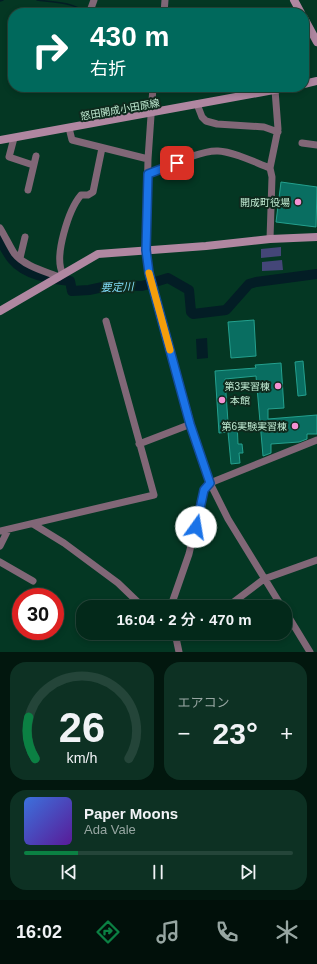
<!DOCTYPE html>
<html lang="ja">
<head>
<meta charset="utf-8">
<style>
	:root { --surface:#03291a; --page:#0d3123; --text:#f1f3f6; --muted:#97a6a2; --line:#244539; --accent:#0b8043 }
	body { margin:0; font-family:Helvetica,"Noto Sans JP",sans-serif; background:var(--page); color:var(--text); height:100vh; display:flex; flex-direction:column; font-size:15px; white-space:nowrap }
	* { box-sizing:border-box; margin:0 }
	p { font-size:13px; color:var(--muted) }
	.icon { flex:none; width:22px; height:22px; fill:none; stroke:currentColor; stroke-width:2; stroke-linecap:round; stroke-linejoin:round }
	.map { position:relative; height:652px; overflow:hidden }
	.panel { display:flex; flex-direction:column; gap:10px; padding:10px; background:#02170e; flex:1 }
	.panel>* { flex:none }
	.guide { position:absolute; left:8px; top:8px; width:301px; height:84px; border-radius:16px; box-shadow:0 2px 6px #0003,0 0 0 1px var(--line); background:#00695c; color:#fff; overflow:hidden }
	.speed { position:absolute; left:12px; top:588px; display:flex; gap:8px; font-size:20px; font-weight:700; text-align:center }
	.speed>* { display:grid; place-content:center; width:52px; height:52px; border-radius:50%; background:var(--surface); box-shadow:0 2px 6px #0003,0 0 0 1px var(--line); line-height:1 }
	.speed .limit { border:6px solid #d22; background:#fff; color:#111 }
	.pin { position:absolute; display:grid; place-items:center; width:34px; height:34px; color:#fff; margin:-17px; border-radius:8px; box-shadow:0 2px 6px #0006 }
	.me { position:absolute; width:44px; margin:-22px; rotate:13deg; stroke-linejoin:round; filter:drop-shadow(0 0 3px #0008) }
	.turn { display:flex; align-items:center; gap:14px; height:84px; padding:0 16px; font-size:18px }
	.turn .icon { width:52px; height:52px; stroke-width:2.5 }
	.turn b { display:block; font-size:28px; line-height:34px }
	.big { font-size:30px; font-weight:600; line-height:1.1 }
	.panel .widget { flex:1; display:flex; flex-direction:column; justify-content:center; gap:6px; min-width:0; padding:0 14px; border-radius:16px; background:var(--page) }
	.panel .dial { align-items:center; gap:0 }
	.dial svg { height:104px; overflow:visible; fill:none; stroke:var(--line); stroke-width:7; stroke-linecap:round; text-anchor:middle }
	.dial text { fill:var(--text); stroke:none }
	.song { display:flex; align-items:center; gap:12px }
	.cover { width:48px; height:48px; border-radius:6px; background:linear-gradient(135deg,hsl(220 70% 55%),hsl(270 70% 35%)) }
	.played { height:4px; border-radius:2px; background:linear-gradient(90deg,var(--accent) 20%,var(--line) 20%) }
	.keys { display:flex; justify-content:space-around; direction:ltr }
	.heat { display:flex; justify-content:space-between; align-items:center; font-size:22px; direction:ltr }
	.panel .tiles { flex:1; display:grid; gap:10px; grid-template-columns:1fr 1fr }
	.widget:last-child { grid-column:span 2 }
	.trip { position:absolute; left:76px; top:600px; width:216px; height:40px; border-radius:16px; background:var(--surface); box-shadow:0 2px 6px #0003,0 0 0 1px var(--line); font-weight:600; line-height:40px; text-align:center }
	.dock { display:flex; height:64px; justify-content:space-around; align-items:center; background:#01100a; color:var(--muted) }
	.dock .icon { width:28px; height:28px }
	.dock .selected { color:var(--accent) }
	.dock b { font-size:18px; color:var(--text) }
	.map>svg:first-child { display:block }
	.green { fill:#444678 }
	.water { fill:#031d25 }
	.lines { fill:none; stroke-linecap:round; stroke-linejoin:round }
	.stream { stroke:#031d25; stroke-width:1.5 }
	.river { stroke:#031d25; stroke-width:10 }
	.building { fill:#096e61; stroke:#24a08e }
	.street { stroke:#816777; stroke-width:7 }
	.secondary { stroke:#b087a1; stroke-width:8 }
	.route-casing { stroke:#114b97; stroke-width:10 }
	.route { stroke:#1a73e8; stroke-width:7 }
	.slow { stroke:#f59e0b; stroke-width:7 }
	.poi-dot { fill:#f491d3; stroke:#0e2a1d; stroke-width:1.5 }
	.labels { text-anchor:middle; stroke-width:4; stroke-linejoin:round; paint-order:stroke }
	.street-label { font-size:10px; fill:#c0ead2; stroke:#0e2a1d }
	.poi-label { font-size:10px; fill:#c0ead2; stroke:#0e2a1d; text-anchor:end }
	.water-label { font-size:11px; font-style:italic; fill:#83ddfa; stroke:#0e2a1d }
</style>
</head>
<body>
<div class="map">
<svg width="317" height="652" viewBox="0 0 317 652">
	<rect width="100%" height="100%" fill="#043723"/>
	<path class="green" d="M281 247V256L261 258V249Z
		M282 260 283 270 262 271V262Z"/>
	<path class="water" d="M207 338 208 358 197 359 196 339Z"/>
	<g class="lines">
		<path class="stream" d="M37 0C53 2 73 2 86 13
			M0 1 3 0"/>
		<path class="river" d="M0 239C4 246 7 253 12 259 25 275 50 279 70 281L72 291 89 290 112 285 142 286 168 278 189 290 191 312 193 314 226 310 249 284 256 282 317 274"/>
	</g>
	<path class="building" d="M281 182 317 187 316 227 276 222Z
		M254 320 256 356 231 358 228 322Z
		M303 361 306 395 298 396 295 362Z
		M281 363 284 408 268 409V419L317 415V434H307V439L299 442 271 444V453L263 456 256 376 225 379 228 422 237 421 238 444H242L243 453H239L240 463 231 464 228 432 219 433 215 371 256 368 255 365Z"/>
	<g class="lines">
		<path class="street" d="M90 11 94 0
			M164 13 165 0
			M153 87 148 159 146 250 149 273 191 424 210 483 228 519 282 607
			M197 104 202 117 206 121 217 124 264 127 278 132
			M69 128 72 140 148 159
			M14 138 9 157 33 165
			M302 143 317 145
			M148 174C166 167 200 150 218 151 235 152 254 162 270 168
			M28 190 36 156
			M0 228C5 236 9 245 14 253 24 266 44 271 59 277
			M270 239 272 177 270 168 278 129 275 90
			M20 258 25 237
			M63 274C53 257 69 209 81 195H88L93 192 102 148
			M139 444 191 424
			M33 524 64 543 118 583 143 607
			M0 531 154 495 106 321
			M0 546 8 530
			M0 562 33 581
			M172 607 173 600 189 554 204 490 210 483 317 440
			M227 607 264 579 317 560
			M285 611 310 652
			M175 633 179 652"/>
		<path class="secondary" d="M294 0 301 13
			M304 18 317 42
			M304 84 317 81
			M0 140 290 87
			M0 311 98 254 206 246 270 239 317 237"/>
	</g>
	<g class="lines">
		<defs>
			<path id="route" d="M177 163 148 174 146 250 149 273 190 424 210 483 204 490 196 527"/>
		</defs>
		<use href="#route" class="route-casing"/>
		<use href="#route" class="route"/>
		<path class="slow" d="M149 273 170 350"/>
	</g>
	<g class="poi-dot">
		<circle cx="298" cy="202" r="4"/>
		<circle cx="278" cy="386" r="4"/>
		<circle cx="222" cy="400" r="4"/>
		<circle cx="295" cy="426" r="4"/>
	</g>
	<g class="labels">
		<g class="street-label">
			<text transform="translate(120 109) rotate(-10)" y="4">怒田開成小田原線</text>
		</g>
		<g class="poi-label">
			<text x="290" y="206">開成町役場</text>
			<text x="270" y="390">第3実習棟</text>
			<text x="230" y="404" text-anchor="start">本館</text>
			<text x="287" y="430">第6実験実習棟</text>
		</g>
		<g class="water-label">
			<text transform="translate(117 287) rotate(-2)" y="4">要定川</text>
		</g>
	</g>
</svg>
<div class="speed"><div class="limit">30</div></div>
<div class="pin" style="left:177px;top:163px;background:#d93025"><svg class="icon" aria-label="arrive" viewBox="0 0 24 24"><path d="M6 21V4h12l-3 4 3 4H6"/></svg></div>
<svg class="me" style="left:196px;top:527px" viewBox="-20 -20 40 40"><circle r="19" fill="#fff"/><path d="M0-13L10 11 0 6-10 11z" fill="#1a73e8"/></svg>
<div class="trip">16:04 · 2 分 · 470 m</div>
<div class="guide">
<div class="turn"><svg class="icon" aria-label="right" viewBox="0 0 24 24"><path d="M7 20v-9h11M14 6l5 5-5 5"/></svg><div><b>430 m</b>右折</div></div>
</div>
</div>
<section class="panel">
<div class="tiles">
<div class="widget dial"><svg viewBox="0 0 100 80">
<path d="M14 69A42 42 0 1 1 86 69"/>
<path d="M14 69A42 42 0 0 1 9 37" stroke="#0b8043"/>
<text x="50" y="56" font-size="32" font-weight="700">26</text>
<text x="50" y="72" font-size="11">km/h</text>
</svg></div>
<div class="widget"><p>エアコン</p>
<div class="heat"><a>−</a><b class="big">23°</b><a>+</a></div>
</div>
<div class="widget">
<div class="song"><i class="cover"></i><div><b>Paper Moons</b><p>Ada Vale</p></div></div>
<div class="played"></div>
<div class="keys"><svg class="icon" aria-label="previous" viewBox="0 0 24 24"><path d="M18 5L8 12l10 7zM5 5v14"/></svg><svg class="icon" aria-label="pause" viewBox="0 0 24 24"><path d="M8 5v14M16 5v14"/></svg><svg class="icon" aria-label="next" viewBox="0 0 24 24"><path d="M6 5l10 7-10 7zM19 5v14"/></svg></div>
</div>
</div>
</section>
<nav class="dock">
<b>16:02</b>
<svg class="icon selected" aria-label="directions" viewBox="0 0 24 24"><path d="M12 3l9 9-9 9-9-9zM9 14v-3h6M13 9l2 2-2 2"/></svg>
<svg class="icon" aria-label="music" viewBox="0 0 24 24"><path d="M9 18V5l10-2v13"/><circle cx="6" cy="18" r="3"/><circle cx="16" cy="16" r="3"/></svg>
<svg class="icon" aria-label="phone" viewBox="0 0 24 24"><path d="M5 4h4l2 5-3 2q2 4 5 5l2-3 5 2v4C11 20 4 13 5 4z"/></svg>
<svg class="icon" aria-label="climate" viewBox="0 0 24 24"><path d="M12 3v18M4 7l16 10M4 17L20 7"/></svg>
</nav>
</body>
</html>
